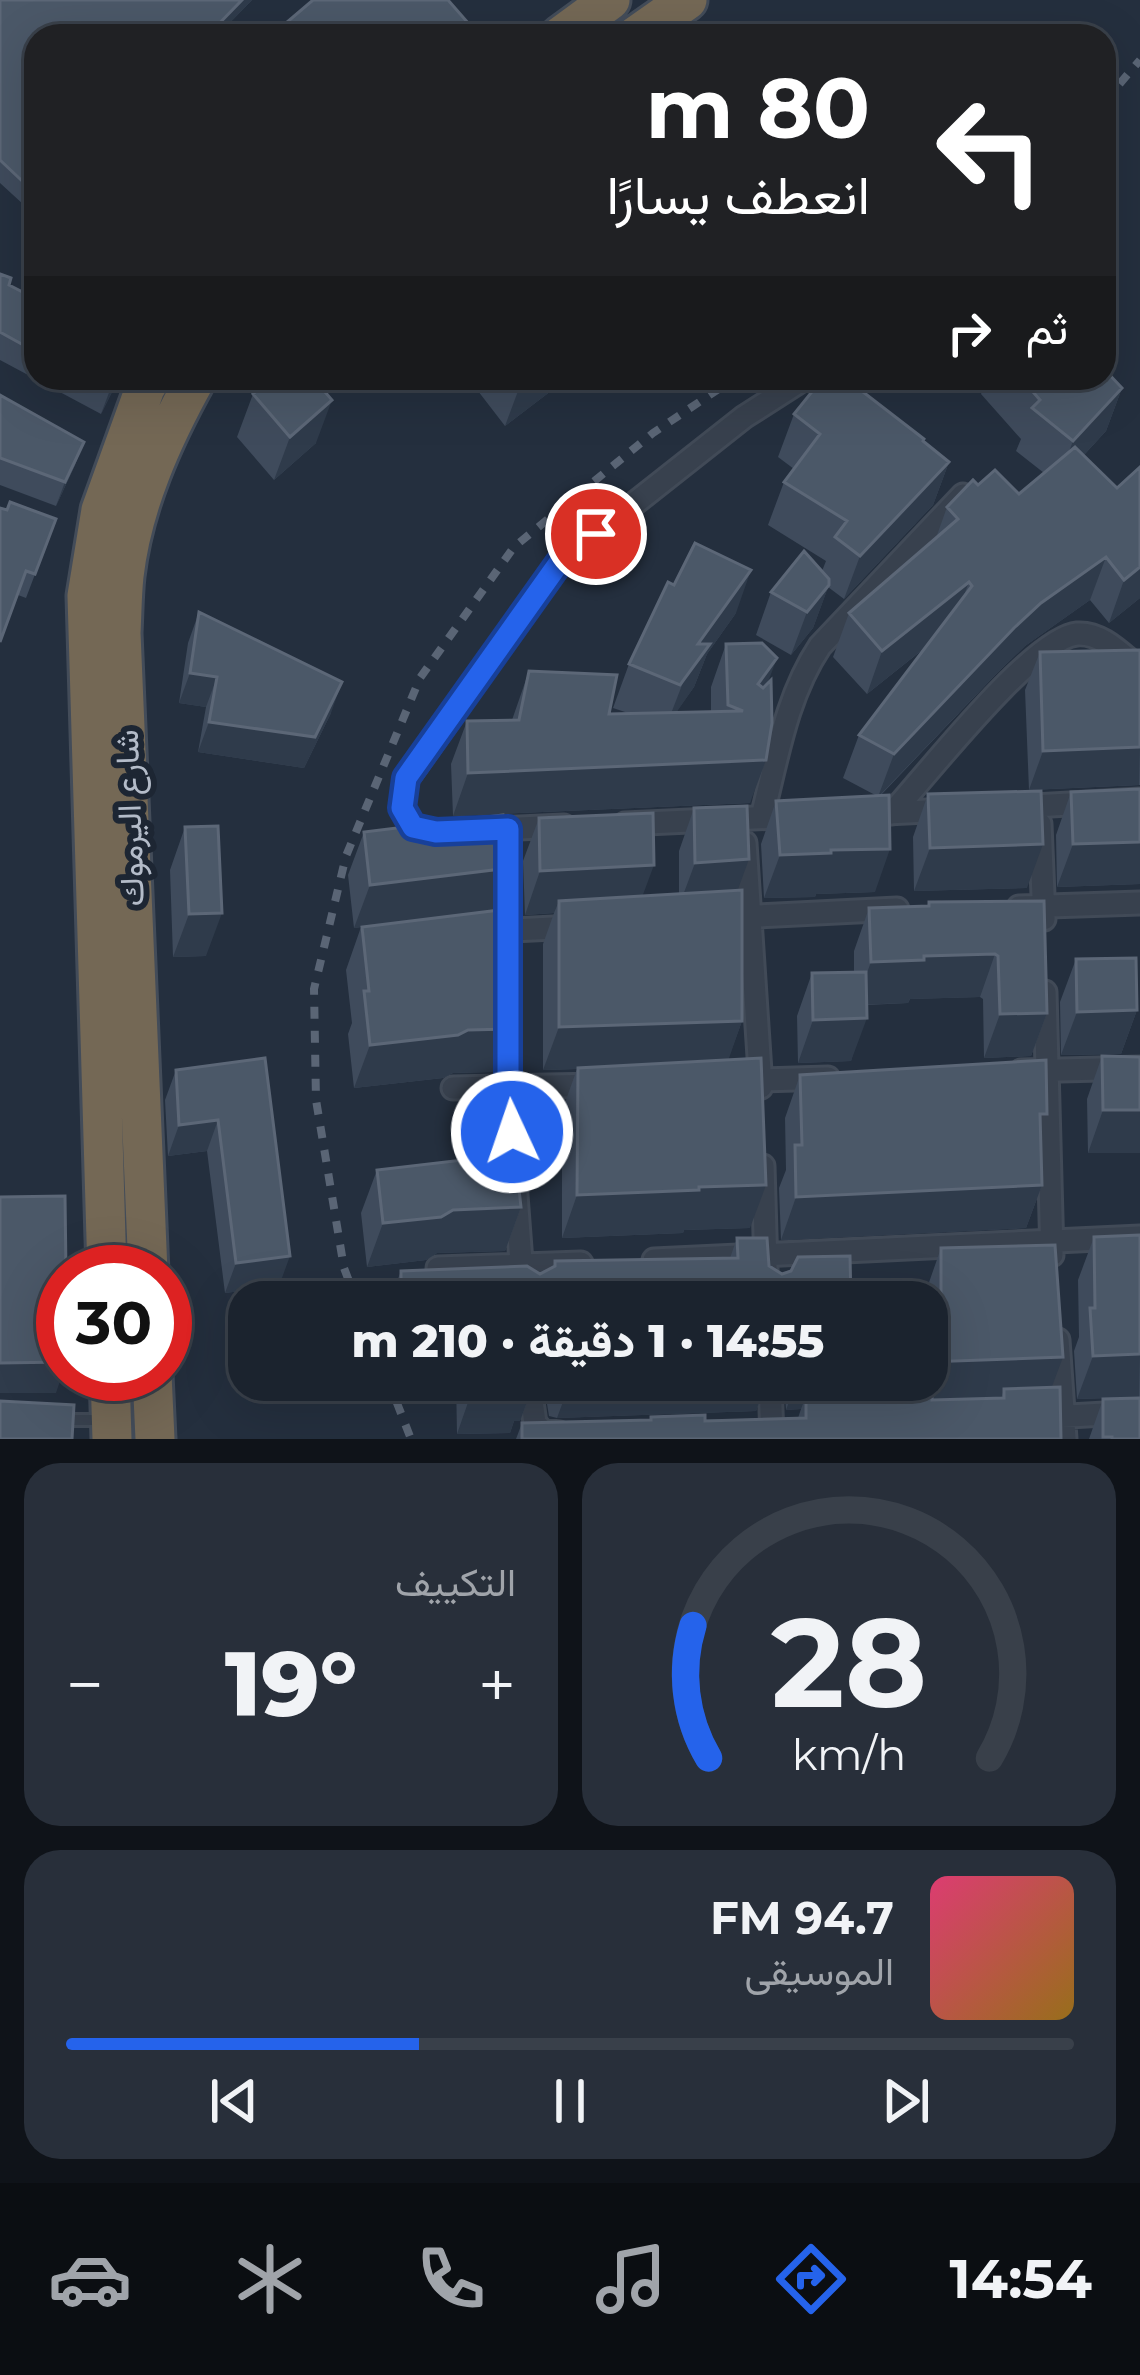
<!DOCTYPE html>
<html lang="ar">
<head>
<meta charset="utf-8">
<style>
	:root { --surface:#1b232e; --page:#282f3a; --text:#f1f3f6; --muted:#a0a4aa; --line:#39404a; --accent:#2563eb }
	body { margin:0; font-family:Montserrat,Vazirmatn,sans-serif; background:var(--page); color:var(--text); direction:rtl; height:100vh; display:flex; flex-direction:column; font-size:45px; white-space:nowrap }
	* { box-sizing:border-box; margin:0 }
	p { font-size:39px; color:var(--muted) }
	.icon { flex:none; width:66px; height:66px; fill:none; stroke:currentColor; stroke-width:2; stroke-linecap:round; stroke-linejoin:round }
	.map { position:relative; height:1439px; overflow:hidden; direction:ltr }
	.sheet { display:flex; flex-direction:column; gap:24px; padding:24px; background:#0f1319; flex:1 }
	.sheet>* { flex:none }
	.hud { position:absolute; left:24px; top:24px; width:1092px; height:366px; border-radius:36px; box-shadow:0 12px 48px #0002,0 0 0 3px var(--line); direction:rtl; background:#202124; color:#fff; overflow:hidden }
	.speed { position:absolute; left:36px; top:1245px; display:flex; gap:24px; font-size:60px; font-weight:700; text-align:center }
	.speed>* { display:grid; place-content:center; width:156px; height:156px; border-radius:50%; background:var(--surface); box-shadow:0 12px 48px #0002,0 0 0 3px var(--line); line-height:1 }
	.speed .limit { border:18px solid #d22; background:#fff; color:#111 }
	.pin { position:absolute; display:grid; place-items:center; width:102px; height:102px; color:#fff; margin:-51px; border:6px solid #fff; border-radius:50%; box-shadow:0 3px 12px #0007 }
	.me { position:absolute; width:132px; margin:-66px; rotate:357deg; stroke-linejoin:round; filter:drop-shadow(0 0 9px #0008) }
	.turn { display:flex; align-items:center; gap:42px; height:252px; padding:0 48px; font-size:54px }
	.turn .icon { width:156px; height:156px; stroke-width:2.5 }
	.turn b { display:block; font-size:84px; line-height:102px }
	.then { display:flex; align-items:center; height:114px; padding:0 48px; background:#0003; gap:24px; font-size:45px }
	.big { font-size:90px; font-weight:800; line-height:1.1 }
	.sheet .tile { flex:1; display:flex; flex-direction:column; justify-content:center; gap:18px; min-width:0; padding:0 42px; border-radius:36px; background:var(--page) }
	.sheet .dial { align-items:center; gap:0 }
	.dial svg { height:312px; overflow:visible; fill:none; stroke:var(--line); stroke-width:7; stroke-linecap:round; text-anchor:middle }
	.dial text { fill:var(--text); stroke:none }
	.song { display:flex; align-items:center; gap:36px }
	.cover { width:144px; height:144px; border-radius:18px; background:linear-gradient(135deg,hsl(340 70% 55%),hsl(40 70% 35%)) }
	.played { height:12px; border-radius:6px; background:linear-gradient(90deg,var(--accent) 35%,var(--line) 35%) }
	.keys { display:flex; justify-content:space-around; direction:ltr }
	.heat { display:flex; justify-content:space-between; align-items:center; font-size:66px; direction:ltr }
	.sheet .tiles { flex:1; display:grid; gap:24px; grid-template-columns:1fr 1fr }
	.tile:last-child { grid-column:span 2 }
	.trip { position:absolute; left:228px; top:1281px; width:720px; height:120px; border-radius:36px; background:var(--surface); box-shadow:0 12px 48px #0002,0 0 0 3px var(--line); font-weight:800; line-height:120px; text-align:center; direction:rtl }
	.dock { display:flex; height:192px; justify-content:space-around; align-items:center; background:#0b0e12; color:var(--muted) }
	.dock .icon { width:84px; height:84px }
	.dock .selected { color:var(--accent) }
	.dock b { font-size:54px; color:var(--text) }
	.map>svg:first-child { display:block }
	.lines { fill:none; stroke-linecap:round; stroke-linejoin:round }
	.lane-casing { stroke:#414a57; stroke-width:16 }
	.street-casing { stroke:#414a57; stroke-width:27 }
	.highway-casing { stroke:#434c59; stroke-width:45 }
	.lane { stroke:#38414e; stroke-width:10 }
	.street { stroke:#38414e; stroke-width:21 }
	.highway { stroke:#746855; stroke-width:39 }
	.rail { stroke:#5a6575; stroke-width:8; stroke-dasharray:12 12; stroke-linecap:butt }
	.wall { fill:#3f4b5c }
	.shaded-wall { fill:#2f3b4b }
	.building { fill:#4b5868; stroke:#5c6777; stroke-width:3 }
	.route-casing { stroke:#184099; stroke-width:30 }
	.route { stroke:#2563eb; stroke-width:21 }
	.labels { text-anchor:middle; stroke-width:12; stroke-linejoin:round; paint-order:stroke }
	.street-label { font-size:33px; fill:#b4bcc9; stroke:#1d2633 }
</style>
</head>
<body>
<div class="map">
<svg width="1140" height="1439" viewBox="0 0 1140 1439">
	<rect width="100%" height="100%" fill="#242f3e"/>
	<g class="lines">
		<defs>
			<path id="lane" d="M63 1420H105"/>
			<path id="street" d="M1015 807 1140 800
				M892 813C926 776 1033 638 1077 634 1102 632 1122 655 1140 669
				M865 814 948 810
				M762 817C777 758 786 697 820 646L963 495
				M625 824 798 816
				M1040 824 1044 919
				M508 829V1088L524 1302
				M475 830 564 826
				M438 832 413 827 402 808 407 779 559 563 744 417 805 378
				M745 843 761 1087
				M1019 907 1140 903
				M719 918 897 909
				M473 932 574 927
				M1045 992 1052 1255
				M1021 1071 1140 1068
				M733 1081 828 1078
				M453 1088 600 1085
				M763 1166 767 1302
				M654 1260 1140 1237
				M438 1268 581 1263
				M1058 1340 1065 1439
				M529 1380 535 1423 542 1431 559 1433
				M770 1380 772 1439
				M1034 1418 1140 1412"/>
			<path id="highway" d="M561 36 610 0
				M636 36 687 0
				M107 1272 87 596 101 510 145 388 151 378
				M148 1272 121 633C122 614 122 595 124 576 132 506 162 439 196 378
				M110 1374 112 1439
				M152 1374 155 1439"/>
		</defs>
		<use href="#lane" class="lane-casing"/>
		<use href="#street" class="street-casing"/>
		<use href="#highway" class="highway-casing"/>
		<use href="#lane" class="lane"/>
		<use href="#street" class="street"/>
		<use href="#highway" class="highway"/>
		<path class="rail" d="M1104 102 1140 60
			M357 1302 344 1268 316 1100 314 989 346 856 420 678 514 547 653 433 735 378
			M388 1380 411 1439"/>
	</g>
	<path class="wall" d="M0 0H252L217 36H36V216L0 183Z
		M0 274 9 285 36 299V378H119L101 414 0 360Z
		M468 378H568L505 426Z
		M987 378H1104L1122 388 1106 431 1084 455 1117 488 1140 467V598L1109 623 1090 600 1025 646 998 672 880 796 875 892 816 894 815 897 764 898 761 844 776 801 877 796 843 778 859 735 926 647 867 694 833 657 849 613 936 538 947 507 978 485 1019 494 1044 473 1016 451 1021 439 981 394Z
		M253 394 316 443 274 480 237 437Z
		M0 395 84 442 75 465 56 506 0 485Z
		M794 414 923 441 949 462 933 505 844 599 828 587 813 628 791 655 756 635 771 592 822 571 826 561 768 525 784 482 794 469 778 457Z
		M7 510 56 519 26 598 18 595Z
		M199 612 331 713 304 768 198 752 206 707 179 703 188 643Z
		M736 613 707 654 694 687 676 712H711V687L726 644 767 684 750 803 453 816 451 764 467 721 512 720 529 671 609 714 628 713 613 708 629 664Z
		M1140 650V785L1029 790 1025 690 1040 652Z
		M1140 789V884L1057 887 1056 835 1071 792Z
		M928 794 1027 888 914 891 913 837Z
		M694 808 738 890 742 1021 728 1059 750 1228 684 1230 683 1233 562 1238V1111L577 1069 543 1070V944L554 913 525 915 523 861 539 818 643 896 679 894V851Z
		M185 827 206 956 173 957 170 870Z
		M364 832 509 868 493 911 507 964 502 975 508 1029 493 1072 453 1073 443 1078 354 1088 348 1034 352 1023 346 970 361 927 354 928 348 875Z
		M1044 901 1047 1013 1031 1056 984 1058 983 999 980 997 910 999 908 1003 867 1005 851 1061 798 1063 797 1016 812 973 854 972V951L869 908 927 906 929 902Z
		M1076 959 1137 1010 1121 1054 1061 1055 1060 1002Z
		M1102 1056 1140 1057V1153H1088L1087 1099Z
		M265 1058 279 1286 225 1293 207 1151 168 1156 165 1100 176 1070Z
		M800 1075 1041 1131 1042 1185 1026 1228 781 1240 779 1188 786 1170 785 1118Z
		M377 1170 521 1207 505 1251 437 1253 426 1260 367 1267 361 1213Z
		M1140 1235V1397L1077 1399 1074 1351 1079 1337 1078 1280 1094 1237Z
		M737 1238 782 1274 851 1302H389L401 1271 540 1274 553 1267 555 1261 730 1258Z
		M941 1248 1052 1388 1061 1439H516L522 1423 798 1418 801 1409 786 1410 784 1380H927L926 1291Z
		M456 1380H535L520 1421H514L510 1433 457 1434Z
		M543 1380H767L756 1411 557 1418 549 1416Z
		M1103 1399 1140 1439H1089Z"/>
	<path class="shaded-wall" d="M242 0H252L217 36H207Z
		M116 378H119L101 414 110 390Z
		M527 378H568L505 426 521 383Z
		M1122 388 1106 431 1057 484 1073 441Z
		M332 400 316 443 274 480 290 437Z
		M84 442 75 465 56 506 65 482Z
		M949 462 933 505 844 599 860 556Z
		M1106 557 1090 600 1025 646 998 672 878 797 894 754 1014 628 1041 603Z
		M1140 567V598L1109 623 1124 580Z
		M751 570 736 613 707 654 694 687 665 729 698 644Z
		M969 582 953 625 867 694 882 651Z
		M829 585 813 628 791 655 807 612Z
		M777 658 761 701 758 684Z
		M190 673 217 677 206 707 179 703Z
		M342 682 331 713 304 768 198 752 209 722Z
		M1140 747 1139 785 1029 790 1043 751Z
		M766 760 750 803 453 816 468 773Z
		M1140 842V884L1057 887 1073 844Z
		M1043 844 1027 888 914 891 930 848Z
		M890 849 875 892 816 894 815 897 764 898 780 855 831 850Z
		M749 859 733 903 679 906 695 863Z
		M654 865 638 908 559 901 554 913 525 915 540 871Z
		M509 868 493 912 354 928 370 885Z
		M222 913 206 956 173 957 189 914Z
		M995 954 980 997 910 999 908 1003 855 1005 871 962 924 956Z
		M1137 1010 1121 1054 1061 1055 1077 1012Z
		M1047 1013 1031 1056 984 1058 1000 1014Z
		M867 1018 851 1061 798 1063 813 1020Z
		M742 1021 727 1064 543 1070 559 1027Z
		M508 1029 493 1072 453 1073 443 1078 354 1088 370 1045 468 1030Z
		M1103 1110H1140V1153H1088Z
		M218 1120 207 1151 168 1156 179 1125Z
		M766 1185 750 1228 684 1230 683 1233 562 1238 577 1195 699 1187Z
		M1042 1185 1026 1228 781 1240 796 1197Z
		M521 1207 505 1251 437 1253 426 1260 367 1267 383 1223 453 1210Z
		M290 1256 279 1286 225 1293 236 1263Z
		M1140 1354 1139 1397 1077 1399 1093 1356Z
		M1063 1357 1047 1400 1004 1398V1389L1000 1402 806 1396 801 1409 786 1410 797 1380H927V1362Z
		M63 1362V1372L56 1393H0V1363Z
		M525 1380H535L520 1421H514L510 1433 457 1434 472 1391Z
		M571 1380H767L756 1411 557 1418Z"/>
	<path class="building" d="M0 0H242L207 36H36V194L0 160Z
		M313 0H448L476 32 471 36H265L277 26 279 29Z
		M0 274 11 278 9 285 36 299V352L0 332Z
		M1104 369 1122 388 1073 441 1032 408 1040 400 1021 378H1104Z
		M86 378H116L110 390Z
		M271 378H313L332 400 290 437 253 394Z
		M823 378H845L924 439 923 441 949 462 860 556 835 537 847 521 784 482 820 434 794 414Z
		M0 395 84 442 65 482 0 458Z
		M1075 447 1117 488 1140 467V567L1124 580 1106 557 1041 603 1014 628 894 754 859 735 972 586 969 582 882 651 849 613 958 519 947 507 973 480 978 485 995 470 1019 494Z
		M10 502 56 519 35 574 26 571 0 642V508L7 510Z
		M695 543 751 570 698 644H710L680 685 629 664 668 582 674 585Z
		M804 551 829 579V585L807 612 771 592Z
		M199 612 342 682 315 737 209 722 217 677 190 673Z
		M762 643 777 658 758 684 763 688 771 680 772 723 766 760 468 773 467 721 519 720 529 671 617 675 609 714 743 711 728 705 726 644Z
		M1140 650V747L1043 751 1040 652Z
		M1140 789V842L1073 844 1071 792Z
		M1041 791 1043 844 930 848 928 794Z
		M889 795 890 849 831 850V853L780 855 776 801Z
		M747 806 749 859 695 863 694 808Z
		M653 813 654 865 540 871 539 818Z
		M503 815 509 868 370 885 364 832Z
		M218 826 222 913 189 914 185 827Z
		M742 890V1021L559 1027V901Z
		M1044 901 1047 1013 1000 1014 998 956 995 954 924 956V960L871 962 869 908 929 906V902Z
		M500 910 507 964H501L508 1029 468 1030 458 1035 370 1045 364 991H369L362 927Z
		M1136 958 1137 1010 1077 1012 1076 959Z
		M866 972 867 1018 813 1020 812 973Z
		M1102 1056 1140 1057V1110H1103Z
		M265 1058 290 1256 236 1263 218 1120 179 1125 176 1070Z
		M761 1058 766 1185 699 1187V1190L577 1195 578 1068Z
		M1046 1060 1047 1114H1040L1042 1185 796 1197 795 1145H802L800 1075Z
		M515 1154 521 1207 453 1210 441 1217 383 1223 377 1170Z
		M65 1196 66 1272H63V1362L0 1363V1197Z
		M1140 1235V1354L1093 1356 1090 1308H1095L1094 1237Z
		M737 1238H767L769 1266 782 1274 791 1271 798 1257 850 1256 851 1302H401V1271L527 1266 540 1274 555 1266V1261L738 1258Z
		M1055 1245 1063 1357 927 1362V1316L941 1315V1248Z
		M472 1380H526V1389L472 1391Z
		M1060 1387 1061 1439H522V1423L651 1420V1417L705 1415V1421L806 1418V1396L932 1392V1400L1004 1398V1389Z
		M1140 1398V1439H1112V1437H1103V1399Z
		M0 1401 74 1405 72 1439H0Z"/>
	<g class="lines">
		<defs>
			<path id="route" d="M512 1132 508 1088V829L436 832 413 827 402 808 406 778 559 563 596 534"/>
		</defs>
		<use href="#route" class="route-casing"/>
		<use href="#route" class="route"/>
	</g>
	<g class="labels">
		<g class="street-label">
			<text transform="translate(129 818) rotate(-92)" y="12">شارع اليرموك</text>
		</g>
	</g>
</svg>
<div class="speed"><div class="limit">30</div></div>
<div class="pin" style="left:596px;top:534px;background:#d93025"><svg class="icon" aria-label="arrive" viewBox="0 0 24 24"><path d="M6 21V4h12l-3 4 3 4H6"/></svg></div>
<svg class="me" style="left:512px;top:1132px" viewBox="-20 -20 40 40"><circle r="17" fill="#2563eb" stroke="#fff" stroke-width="3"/><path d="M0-11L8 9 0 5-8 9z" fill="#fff"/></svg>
<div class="trip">14:55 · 1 دقيقة · 210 m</div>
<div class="hud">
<div class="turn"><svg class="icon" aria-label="left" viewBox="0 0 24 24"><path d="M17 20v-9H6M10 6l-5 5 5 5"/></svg><div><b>80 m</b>انعطف يسارًا</div></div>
<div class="then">ثم<svg class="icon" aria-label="right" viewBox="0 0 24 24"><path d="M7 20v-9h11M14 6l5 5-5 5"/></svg></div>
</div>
</div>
<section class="sheet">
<div class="tiles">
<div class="tile dial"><svg viewBox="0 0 100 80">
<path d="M14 69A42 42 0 1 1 86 69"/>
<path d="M14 69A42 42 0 0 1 10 35" stroke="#2563eb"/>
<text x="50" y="56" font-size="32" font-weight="700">28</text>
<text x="50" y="72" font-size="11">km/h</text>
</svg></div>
<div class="tile"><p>التكييف</p>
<div class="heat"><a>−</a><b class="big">19°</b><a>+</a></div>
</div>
<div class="tile">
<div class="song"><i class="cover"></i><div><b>94.7 FM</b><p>الموسيقى</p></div></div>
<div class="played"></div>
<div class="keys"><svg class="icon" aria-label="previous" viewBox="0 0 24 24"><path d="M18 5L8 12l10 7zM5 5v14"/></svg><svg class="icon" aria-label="pause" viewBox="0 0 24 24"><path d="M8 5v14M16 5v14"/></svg><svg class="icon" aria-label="next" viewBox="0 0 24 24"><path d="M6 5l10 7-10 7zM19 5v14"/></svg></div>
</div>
</div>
</section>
<nav class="dock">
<b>14:54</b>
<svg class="icon selected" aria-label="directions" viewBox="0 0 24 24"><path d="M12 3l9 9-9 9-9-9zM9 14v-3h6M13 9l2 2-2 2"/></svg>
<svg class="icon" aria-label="music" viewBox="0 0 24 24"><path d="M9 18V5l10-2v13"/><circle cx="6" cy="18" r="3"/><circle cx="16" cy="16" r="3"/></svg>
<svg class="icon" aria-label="phone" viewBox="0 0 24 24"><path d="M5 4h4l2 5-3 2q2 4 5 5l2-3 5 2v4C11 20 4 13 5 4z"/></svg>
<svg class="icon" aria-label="climate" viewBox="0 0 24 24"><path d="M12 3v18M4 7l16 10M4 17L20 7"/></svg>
<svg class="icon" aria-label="car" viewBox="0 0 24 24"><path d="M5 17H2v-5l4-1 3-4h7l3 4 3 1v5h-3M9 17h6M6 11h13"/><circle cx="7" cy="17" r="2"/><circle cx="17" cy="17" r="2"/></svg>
</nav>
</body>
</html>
